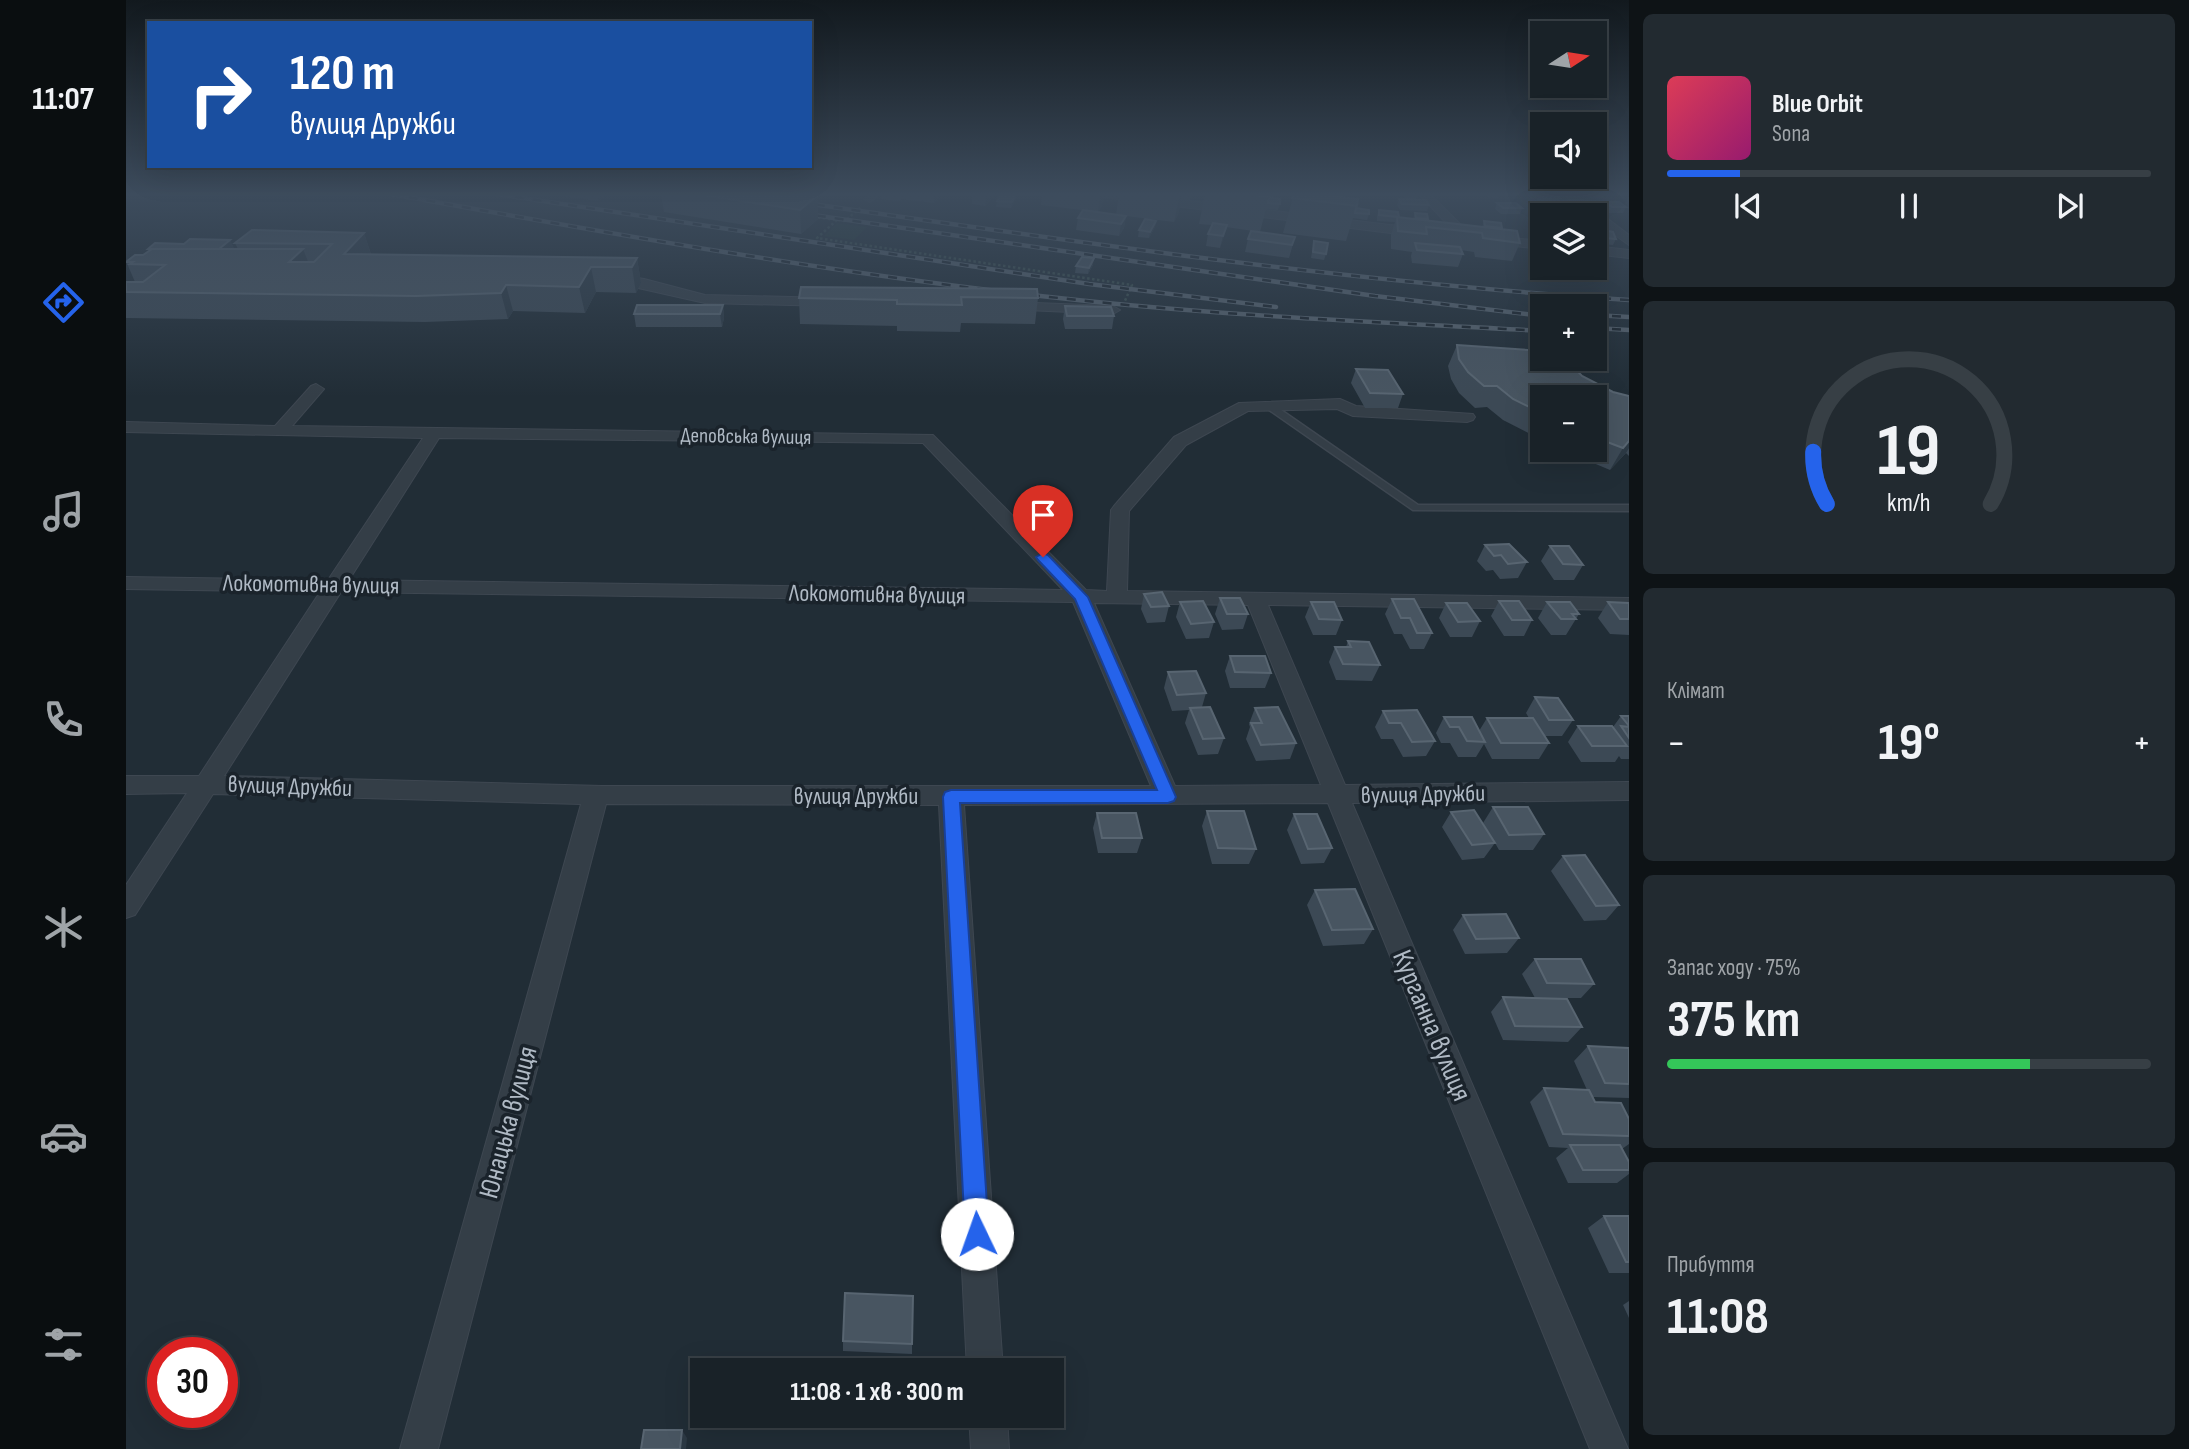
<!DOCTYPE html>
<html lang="uk">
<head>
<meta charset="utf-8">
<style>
	:root { --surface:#192228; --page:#222a30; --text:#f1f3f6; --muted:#9fa4a8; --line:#373f45; --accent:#2563eb }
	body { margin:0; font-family:"Sofia Sans Condensed",sans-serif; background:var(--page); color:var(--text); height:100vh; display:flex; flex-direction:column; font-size:26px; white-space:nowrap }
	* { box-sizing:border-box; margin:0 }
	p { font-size:23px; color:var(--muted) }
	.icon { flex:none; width:38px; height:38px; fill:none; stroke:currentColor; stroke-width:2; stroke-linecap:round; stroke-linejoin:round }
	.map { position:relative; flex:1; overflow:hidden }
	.panel { display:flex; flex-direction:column; gap:14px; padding:14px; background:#0e1316; width:560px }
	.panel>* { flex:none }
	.top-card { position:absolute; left:21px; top:21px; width:665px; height:147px; border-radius:0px; box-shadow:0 7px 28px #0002,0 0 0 2px var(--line); background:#1a4fa0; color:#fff; overflow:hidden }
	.needle { width:46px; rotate:78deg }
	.tools { position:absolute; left:1404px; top:21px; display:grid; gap:14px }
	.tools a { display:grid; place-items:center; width:77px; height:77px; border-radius:0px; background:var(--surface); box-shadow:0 7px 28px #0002,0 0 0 2px var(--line); font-size:35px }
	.speed { position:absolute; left:21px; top:1337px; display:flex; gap:14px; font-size:35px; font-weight:700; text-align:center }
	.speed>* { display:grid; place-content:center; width:91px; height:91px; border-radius:50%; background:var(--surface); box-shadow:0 7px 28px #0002,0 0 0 2px var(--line); line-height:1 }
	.speed .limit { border:10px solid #d22; background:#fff; color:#111 }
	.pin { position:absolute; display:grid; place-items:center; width:60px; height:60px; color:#fff; margin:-72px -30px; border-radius:50% 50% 50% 0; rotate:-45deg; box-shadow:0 0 7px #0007 }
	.pin .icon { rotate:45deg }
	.me { position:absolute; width:77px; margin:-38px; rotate:357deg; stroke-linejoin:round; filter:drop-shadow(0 0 5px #0008) }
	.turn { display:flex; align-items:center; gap:24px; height:147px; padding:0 28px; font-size:32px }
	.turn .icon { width:91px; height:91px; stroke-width:2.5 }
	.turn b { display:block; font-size:49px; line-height:60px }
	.big { font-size:52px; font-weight:700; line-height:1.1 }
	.panel .tile { flex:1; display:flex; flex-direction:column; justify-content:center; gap:10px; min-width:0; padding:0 24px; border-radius:10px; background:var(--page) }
	.panel .dial { align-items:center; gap:0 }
	.dial svg { height:182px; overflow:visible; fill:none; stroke:var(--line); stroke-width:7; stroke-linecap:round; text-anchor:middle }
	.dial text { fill:var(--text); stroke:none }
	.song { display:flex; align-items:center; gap:21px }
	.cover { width:84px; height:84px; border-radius:10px; background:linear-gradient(135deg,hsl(350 70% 55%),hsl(320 70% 35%)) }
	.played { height:7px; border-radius:4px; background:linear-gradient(90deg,var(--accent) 15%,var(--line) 15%) }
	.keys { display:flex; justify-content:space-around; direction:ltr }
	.heat { display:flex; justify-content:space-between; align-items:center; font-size:38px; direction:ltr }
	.charge { height:10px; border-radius:5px; background:linear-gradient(90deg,#34c759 75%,var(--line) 0) }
	.trip { position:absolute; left:564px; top:1358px; width:374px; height:70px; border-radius:0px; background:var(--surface); box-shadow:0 7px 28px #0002,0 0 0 2px var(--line); font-weight:700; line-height:70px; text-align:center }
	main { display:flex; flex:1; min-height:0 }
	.tabs { display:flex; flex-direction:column; width:126px; justify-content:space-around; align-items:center; background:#0a0e10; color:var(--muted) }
	.tabs .icon { width:49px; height:49px }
	.tabs .active { color:var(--accent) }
	.tabs b { font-size:32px; color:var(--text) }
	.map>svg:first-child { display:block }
	.green { fill:#233737 }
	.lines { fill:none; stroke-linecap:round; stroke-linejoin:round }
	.lane-casing { stroke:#3e4751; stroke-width:3 }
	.street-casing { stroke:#3e4751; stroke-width:2 }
	.path { stroke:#3c504f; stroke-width:2.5; stroke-dasharray:2.5 2.5; stroke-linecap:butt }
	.lane { fill:#343e47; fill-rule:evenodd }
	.street { fill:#343e47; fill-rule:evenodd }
	.rail-casing { stroke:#57636e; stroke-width:4.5 }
	.rail { stroke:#1a232b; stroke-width:2.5; stroke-dasharray:9; stroke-linecap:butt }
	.wall { fill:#3c4955 }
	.shaded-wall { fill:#2c3944 }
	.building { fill:#485561; stroke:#586571; stroke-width:2 }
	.route { fill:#2563eb; stroke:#184099; stroke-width:2 }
	.labels { text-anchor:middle; stroke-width:7; stroke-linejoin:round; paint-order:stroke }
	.far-street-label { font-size:21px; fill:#afb9c4; stroke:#1a232b }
	.street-label { font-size:24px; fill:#afb9c4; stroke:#1a232b }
	.near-street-label { font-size:28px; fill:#afb9c4; stroke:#1a232b }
</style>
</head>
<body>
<main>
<nav class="tabs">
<b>11:07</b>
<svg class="icon active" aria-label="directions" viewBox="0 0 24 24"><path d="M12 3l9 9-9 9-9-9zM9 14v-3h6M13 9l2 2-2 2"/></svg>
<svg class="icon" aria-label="music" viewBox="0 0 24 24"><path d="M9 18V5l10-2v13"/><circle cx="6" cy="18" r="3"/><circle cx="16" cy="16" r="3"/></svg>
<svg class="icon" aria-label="phone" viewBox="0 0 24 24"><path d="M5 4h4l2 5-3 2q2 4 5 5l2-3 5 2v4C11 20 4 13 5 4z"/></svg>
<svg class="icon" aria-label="climate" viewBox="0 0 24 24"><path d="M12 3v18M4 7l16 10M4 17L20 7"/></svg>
<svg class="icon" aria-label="car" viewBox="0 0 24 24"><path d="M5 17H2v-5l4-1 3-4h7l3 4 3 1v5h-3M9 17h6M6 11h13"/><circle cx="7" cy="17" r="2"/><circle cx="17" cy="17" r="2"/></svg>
<svg class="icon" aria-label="filters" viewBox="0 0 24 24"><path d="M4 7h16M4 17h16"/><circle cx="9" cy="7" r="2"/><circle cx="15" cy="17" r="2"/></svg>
</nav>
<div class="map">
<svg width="1503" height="1449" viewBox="0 0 1503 1449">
	<rect width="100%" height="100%" fill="#212d36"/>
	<path class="green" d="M711 223 741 227 728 240 698 236Z"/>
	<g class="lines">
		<defs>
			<path id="lane" d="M1139 403H1145L1292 505H1503V511L1287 510 1139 407Z"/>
			<path id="street" d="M743 194H754L744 202 738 199Z
				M972 194H1006L1297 229 1303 233 1297 237 977 197Z
				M1293 194H1304L1345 235V241H1337Z
				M1437 194H1449L1503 235V245L1468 220V215H1462Z
				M1366 236 1416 241V249L1362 243 1360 240Z
				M1468 246 1503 250V258L1468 254Z
				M486 274 518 279 579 295 704 298 711 302 704 306 579 303 481 281V275Z
				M882 302 987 306 994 310 987 314 877 309V303Z
				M190 384 198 389 166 426 807 435 960 590 981 591 985 510 988 506 1048 437 1113 403 1214 399 1230 406 1347 414 1349 417 1347 420 1341 422 1227 416 1211 409 1122 411 1060 445 1003 511 1001 591 1503 598V610L1142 605 1219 785 1503 782V800L1226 803 1502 1449H1464L1202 803 838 805 877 1370H841L813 805 480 804 312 1449H274L455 804 87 794 9 915 0 918V885L61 793 0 794V776H73L194 592 0 589V577L202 580 297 438 0 432V422L149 426 185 386ZM313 438 797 443 937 590 223 580ZM215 592 947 602 1025 786H476L98 776ZM968 603 1122 605 1195 785 1049 786Z
				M843 1416H881L883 1449H845Z"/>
		</defs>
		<use href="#lane" class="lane-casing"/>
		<use href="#street" class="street-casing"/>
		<path class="path" d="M687 217 719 221 736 206
			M711 220 691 238 1006 285 998 303"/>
		<use href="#lane" class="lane"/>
		<use href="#street" class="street"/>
		<defs>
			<path id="rail" d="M265 194C487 234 709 274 933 298 1094 316 1255 322 1416 331
				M371 194 963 284 1150 307
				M672 202C948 242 1224 282 1503 300
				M673 213 1249 296 1416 316
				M1468 315 1503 317
				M1468 328 1503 330"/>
		</defs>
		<use href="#rail" class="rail-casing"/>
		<use href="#rail" class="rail"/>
	</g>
	<path class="wall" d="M436 194H483L472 201 436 196Z
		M535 194H677L691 196 692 219 675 234 538 212Z
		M756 194H815L808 203 775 199 773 201 756 199Z
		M846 194H870L859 206 846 204Z
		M916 194H977L976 206 972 212 915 205Z
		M993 194H1065L1064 200 1055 199 1052 215 1048 222 1000 216 998 228 993 236 950 230 952 218 990 215Z
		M1079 194H1145L1144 195 1143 197 1154 204 1152 210 1140 209 1134 232 1100 227 1094 248 1080 246 1082 234 1086 225 1073 224Z
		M1168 194H1205V196L1232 199 1230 208 1243 214 1241 220 1227 218 1220 241 1157 233Z
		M1276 194H1291L1290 199 1303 205 1301 211 1274 210 1271 205 1273 199H1281Z
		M1359 194H1375L1373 198 1362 197Z
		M1413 194 1434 198 1432 203 1453 208 1450 214H1429L1421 208 1423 204 1415 203 1411 200Z
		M1458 194H1480L1478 198H1463Z
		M1483 194H1503V195H1485Z
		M890 199 885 208 870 207 871 201Z
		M1479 202 1500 207 1497 213H1483L1476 208Z
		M1371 203 1396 208 1394 214H1375L1369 209Z
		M1253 210 1273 217V218L1287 219 1289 213 1302 219 1301 221 1356 227 1358 221 1376 228V229L1394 243 1386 261 1349 257 1348 252 1335 250 1337 254 1332 267 1286 263 1285 256 1286 252 1265 249V235L1269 222 1251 221V216Z
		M1030 221 1029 227 1023 238 1012 237 1013 230Z
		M1476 230 1490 239 1487 245 1468 243V233L1474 234Z
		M238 233 245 254 511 258 515 283 510 293 470 292 459 313 387 311 382 319 299 322 0 318V282H9L0 261 17 255 23 251 22 249 58 244 104 240 108 249H112L109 243Z
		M1169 237 1163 258 1119 252 1122 239Z
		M1188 241 1200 254 1198 260 1185 258Z
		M1411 242 1416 243V266L1407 265 1406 255Z
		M1468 249 1476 261 1470 273 1427 268H1468Z
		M967 265 962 274 949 273 950 266Z
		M675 287 912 298 909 324 835 323 834 332 771 331V326L674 324 673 298Z
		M597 305 598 318 596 327H510L508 314Z
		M939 306 988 316 986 329H939L937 319Z
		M1331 345 1456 376 1487 392 1503 396V456L1500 453 1484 470 1453 457 1457 450H1468V397H1416V440L1377 420 1361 407 1349 408 1333 393 1325 379 1322 366Z
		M1230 369 1277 394 1272 408H1239L1225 383Z
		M1359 545 1401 562 1392 578 1374 579 1367 570 1360 571 1351 561Z
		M1424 546 1457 565 1448 580H1428L1415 561Z
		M1018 594 1043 606 1039 622 1021 623 1015 609Z
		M1094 598 1122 614 1117 629 1096 630 1089 614Z
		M1266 599 1306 633 1298 649H1284L1276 634H1268L1259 614Z
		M1373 601 1406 620 1398 636H1378L1365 616Z
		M1054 602 1088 622 1083 638 1060 639 1050 617Z
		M1185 602 1216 620 1210 635H1187L1179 617Z
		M1421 602 1453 614 1440 635H1425L1412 618Z
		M1482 602 1503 603V635L1484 634 1472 618Z
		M1320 603 1354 621 1346 637H1324L1313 618Z
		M1222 641 1254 665 1246 681 1210 680 1203 662 1209 647H1220Z
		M1104 656 1145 673 1139 688H1104L1099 671Z
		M1042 672 1080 693 1076 707 1098 738 1092 754 1072 755 1059 723 1063 710 1046 711 1038 688Z
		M1409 697 1447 720 1436 736H1418L1423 743 1413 759H1366L1358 744 1350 757H1332L1324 743H1315L1310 733 1318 717 1353 731 1361 718H1403L1400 713Z
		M1129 708 1170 743 1164 759 1130 761 1120 739 1124 727 1123 724Z
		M1257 711 1309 741 1300 756 1277 757 1267 739H1255L1249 727Z
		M1495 716H1503V759H1495L1493 756 1489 762H1455L1442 742 1452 726 1487 727Z
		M1367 807 1418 834 1407 850H1373L1369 843 1358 858 1336 860 1316 827 1325 812 1368 842 1357 823Z
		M1081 811 1130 849 1123 864H1086L1076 826Z
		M971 813 1016 838 1011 853H972L967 828Z
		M1168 814 1206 848 1198 863 1175 864 1161 830Z
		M1437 856 1493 905 1480 920 1458 921 1425 871Z
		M1189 890 1247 929 1238 944 1197 946 1181 905Z
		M1337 915 1393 938 1381 953 1339 954 1327 930Z
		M1409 959 1468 984 1455 998H1409L1456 1027 1442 1042 1377 1040 1365 1012 1377 997 1409 998 1396 974Z
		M1462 1046 1503 1048V1098L1467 1097 1469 1102 1503 1119V1144L1496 1149 1503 1162V1174L1491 1183H1442L1430 1158 1442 1148 1423 1147 1404 1102 1418 1088 1461 1090 1448 1061Z
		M1478 1216H1503V1273H1483L1462 1228Z
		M1503 1301V1318L1497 1305Z
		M717 1341 786 1344V1354L717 1351Z"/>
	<path class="shaded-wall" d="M471 194H483L472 201Z
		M808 194H815L808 203Z
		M860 194H870L859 206Z
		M890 194V199L885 208 886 202Z
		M974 194H977L976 206 972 212Z
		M1054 194H1056L1052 215 1048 222Z
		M691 196 692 219 675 234 674 210Z
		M1000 216 998 228 993 236 995 224Z
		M1030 221 1029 227 1023 238 1024 232Z
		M1101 225 1098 237 1094 248 1097 236Z
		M238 233 246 258 218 254Z
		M104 240 110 252 92 250Z
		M177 249 187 274 163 262Z
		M511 258 515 283 510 293 506 267Z
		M968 258 967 265 962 274 963 268Z
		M465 267 470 292 459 313 453 287Z
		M380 285 387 311 382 319 375 293Z
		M597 305 598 318 596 327 594 314Z
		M1503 441V448L1500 453 1484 470 1497 448Z
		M556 1430 561 1438 560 1449H554Z"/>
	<path class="building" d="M571 194H677L691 196 674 210Z
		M875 194H890L886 202 871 201Z
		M1121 194H1143V197Z
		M1168 194H1189L1232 199 1231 206 1166 198Z
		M1414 194H1429L1434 198H1418Z
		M1143 197 1154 199V204L1142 203Z
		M1273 199 1300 200 1303 205 1276 204Z
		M1423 202 1446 203 1453 208H1432Z
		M1479 202H1493L1500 207H1486Z
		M1371 203H1390L1396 208H1377Z
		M1230 208 1243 210V214L1229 213Z
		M957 210 1000 216 995 224 952 218Z
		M1253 210 1272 212 1273 217 1253 215Z
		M1289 213 1301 214 1302 219 1290 218Z
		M1271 217 1391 231 1394 243 1357 238 1356 233 1300 227 1301 234 1272 231Z
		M1019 219 1030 221 1024 232 1013 230Z
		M1358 221 1375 223 1376 228 1359 226Z
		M1087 223 1101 225 1097 236 1082 234Z
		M126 230 238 233 218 254 511 258 506 267H465L453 287 380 285 375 293 290 296 0 292V282H17L39 265 4 264 7 262H0L9 255H17L26 249H177L163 262H188L206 244 109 243Z
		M1476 230 1487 232 1490 239 1468 237V233L1477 234Z
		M1125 231 1169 237 1166 245 1122 239Z
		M64 239 104 240 93 249H22L29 243 58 244Z
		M1188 241 1202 243 1200 254 1187 252Z
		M1411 242 1416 243V253H1413Z
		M1289 243 1334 247 1337 254 1291 250Z
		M1468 249 1473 250 1476 261 1468 260Z
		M956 257 968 258 963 268 950 266Z
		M675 287 911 289 912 298 835 297 836 305 771 304V300L673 298Z
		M511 305H597L594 314H508Z
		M939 306 985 307 988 316H941Z
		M1331 345 1416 351V359H1440L1456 376 1487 392 1503 396V441L1497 448 1468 437V430L1469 428H1468V397H1416V413L1387 399 1371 386H1358L1342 372 1333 359Z
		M1230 369 1262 370 1277 394 1244 393Z
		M1383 544 1401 562 1382 564 1375 555 1368 556 1359 545Z
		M1424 546H1443L1457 565 1437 564Z
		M1036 592 1043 606 1025 607 1018 594Z
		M1094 598H1114L1122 614H1101Z
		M1266 599H1288L1306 633H1291L1284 618H1275Z
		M1077 601 1088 622 1065 624 1054 602Z
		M1373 601H1393L1406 620H1386Z
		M1185 602H1208L1216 620 1193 619Z
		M1421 602H1444L1453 614H1446L1450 619H1435Z
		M1482 602 1503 603V619H1494Z
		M1320 603H1341L1354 621 1332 622Z
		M1222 641 1243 642 1254 665 1217 664 1209 647H1225Z
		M1104 656H1139L1145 673 1109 672Z
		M1070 671 1080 693 1051 695 1042 672Z
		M1409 697 1432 698 1447 720H1423Z
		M1084 707 1098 738 1077 739 1064 708Z
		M1152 707 1170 743 1135 745 1125 723H1136L1129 708Z
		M1291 710 1309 741 1286 742 1275 723H1263L1257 711Z
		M1495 716H1503V726Z
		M1318 717H1346L1359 742 1341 741 1333 727H1324Z
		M1361 718H1407L1423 743H1375Z
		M1452 726H1486L1501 746H1466Z
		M1495 726 1503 727V738Z
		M1367 807H1402L1418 834 1383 835Z
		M1348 810 1369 843 1346 845 1325 812Z
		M1081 811H1118L1130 849 1092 848Z
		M971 813H1010L1016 838H976Z
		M1168 814H1191L1206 848 1182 849Z
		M1459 855 1493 905 1470 906 1437 856Z
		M1229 889 1247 929 1206 930 1189 890Z
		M1380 914 1393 938 1350 939 1337 915Z
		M1409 959H1455L1468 984 1421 983Z
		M1377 997 1441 999 1456 1027 1389 1026Z
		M1462 1046 1503 1048V1084L1479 1083Z
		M1418 1088 1463 1090 1469 1102 1495 1103 1503 1119V1136L1437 1134Z
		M1444 1145H1494L1503 1162V1170H1457Z
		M1478 1216H1503V1262H1500Z
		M719 1293 787 1296 786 1344 717 1341Z
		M518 1430H556L554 1449H515Z"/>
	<linearGradient id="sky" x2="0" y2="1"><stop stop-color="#12191e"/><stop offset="0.49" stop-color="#3d4c5d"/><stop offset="1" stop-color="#3d4c5d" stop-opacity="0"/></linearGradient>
	<rect width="1503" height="397" fill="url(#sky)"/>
	<path class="route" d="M917 553 922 555 962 597 1050 797 1048 801 1042 803H834L863 1234 860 1242 851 1246 843 1242 839 1234 817 797 819 792 825 790H1031L949 599 912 560 910 557Z"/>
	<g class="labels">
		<g class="far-street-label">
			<text transform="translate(620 436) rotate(1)" y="7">Деповська вулиця</text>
		</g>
		<g class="street-label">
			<text transform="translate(185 584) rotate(1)" y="8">Локомотивна вулиця</text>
			<text transform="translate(751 594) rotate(1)" y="8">Локомотивна вулиця</text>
			<text transform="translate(164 786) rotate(2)" y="8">вулиця Дружби</text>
			<text transform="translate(1297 794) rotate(-1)" y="8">вулиця Дружби</text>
			<text x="730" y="804">вулиця Дружби</text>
		</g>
		<g class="near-street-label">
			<text transform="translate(1307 1025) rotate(67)" y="10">Курганна вулиця</text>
			<text transform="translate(381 1122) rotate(-75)" y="10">Юнацька вулиця</text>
		</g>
	</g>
</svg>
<div class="tools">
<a><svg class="needle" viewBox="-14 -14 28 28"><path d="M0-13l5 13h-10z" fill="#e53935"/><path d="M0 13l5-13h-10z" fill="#9fa4a8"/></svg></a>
<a><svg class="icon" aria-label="sound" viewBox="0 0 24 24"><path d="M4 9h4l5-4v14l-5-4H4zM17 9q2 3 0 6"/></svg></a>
<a><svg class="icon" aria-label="layers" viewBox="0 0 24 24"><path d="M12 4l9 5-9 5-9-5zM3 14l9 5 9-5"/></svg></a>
<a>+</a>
<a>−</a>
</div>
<div class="speed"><div class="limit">30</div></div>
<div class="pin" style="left:917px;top:557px;background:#d93025"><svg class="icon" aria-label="arrive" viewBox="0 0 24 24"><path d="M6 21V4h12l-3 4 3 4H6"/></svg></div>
<svg class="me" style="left:851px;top:1234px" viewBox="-20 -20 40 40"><circle r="19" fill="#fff"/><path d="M0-13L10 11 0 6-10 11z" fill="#2563eb"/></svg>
<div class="trip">11:08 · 1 хв · 300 m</div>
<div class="top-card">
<div class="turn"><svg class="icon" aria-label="right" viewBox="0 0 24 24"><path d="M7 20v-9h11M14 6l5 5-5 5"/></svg><div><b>120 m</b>вулиця Дружби</div></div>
</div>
</div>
<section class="panel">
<div class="tile">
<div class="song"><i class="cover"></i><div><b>Blue Orbit</b><p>Sona</p></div></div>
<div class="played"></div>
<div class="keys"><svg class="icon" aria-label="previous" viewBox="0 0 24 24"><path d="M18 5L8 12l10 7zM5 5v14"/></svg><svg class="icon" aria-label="pause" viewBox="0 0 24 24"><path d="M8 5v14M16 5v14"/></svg><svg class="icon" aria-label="next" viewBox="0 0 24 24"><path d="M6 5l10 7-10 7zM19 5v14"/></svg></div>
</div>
<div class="tile dial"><svg viewBox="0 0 100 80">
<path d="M14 69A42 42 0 1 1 86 69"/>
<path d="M14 69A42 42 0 0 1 8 46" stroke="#2563eb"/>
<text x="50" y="56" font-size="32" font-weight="700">19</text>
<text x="50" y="72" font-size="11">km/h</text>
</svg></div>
<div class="tile"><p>Клімат</p>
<div class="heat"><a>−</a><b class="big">19°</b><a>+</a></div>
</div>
<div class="tile"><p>Запас ходу · 75%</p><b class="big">375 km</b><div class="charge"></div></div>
<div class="tile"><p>Прибуття</p><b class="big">11:08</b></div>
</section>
</main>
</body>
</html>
